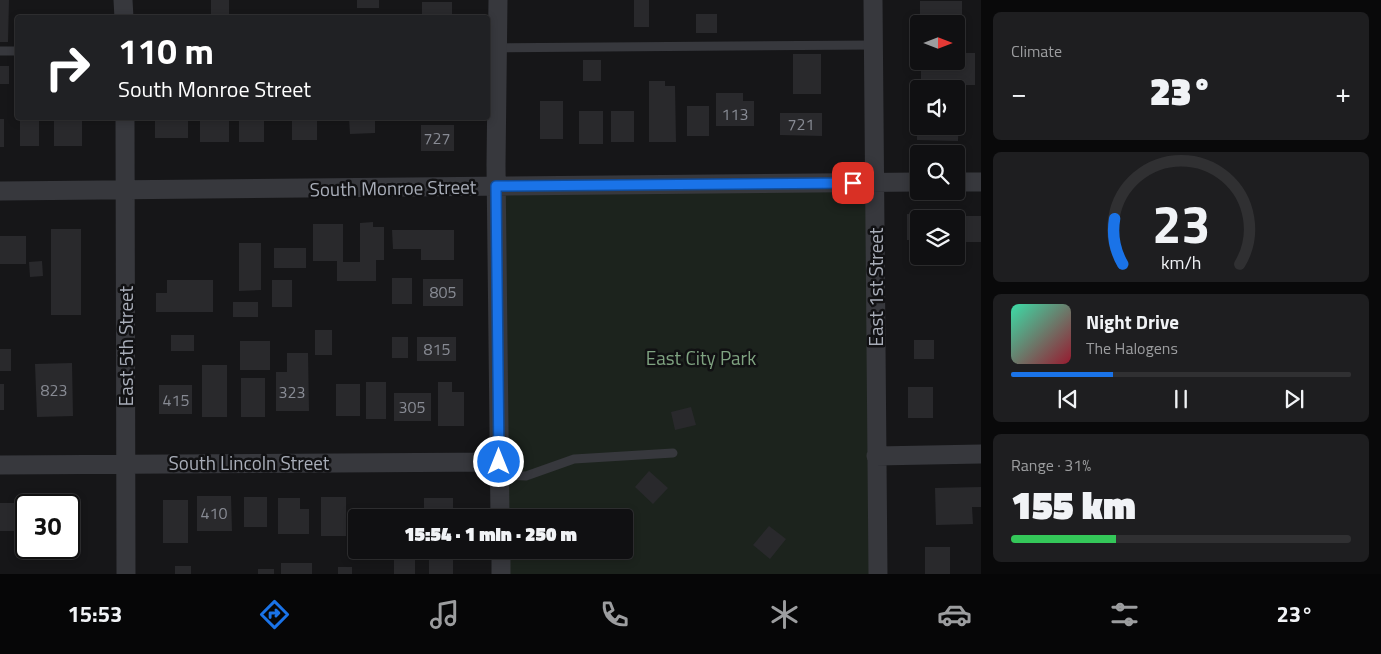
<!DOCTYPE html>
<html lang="en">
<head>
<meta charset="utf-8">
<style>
	:root { --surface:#101012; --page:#1e1e20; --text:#f1f3f6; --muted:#9c9d9f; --line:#303032; --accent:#1a73e8 }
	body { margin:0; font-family:"Titillium Web",sans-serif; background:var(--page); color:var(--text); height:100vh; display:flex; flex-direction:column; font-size:19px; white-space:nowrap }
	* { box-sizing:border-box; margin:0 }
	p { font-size:16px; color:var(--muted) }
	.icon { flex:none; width:28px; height:28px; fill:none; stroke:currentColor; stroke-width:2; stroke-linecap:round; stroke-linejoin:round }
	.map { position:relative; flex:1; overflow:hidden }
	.sheet { display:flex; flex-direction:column; gap:12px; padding:12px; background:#09090a; width:400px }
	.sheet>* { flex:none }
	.hud { position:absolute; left:15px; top:15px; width:475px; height:105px; border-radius:5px; box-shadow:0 2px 8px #0003,0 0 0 1px var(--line); background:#202124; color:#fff; overflow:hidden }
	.needle { width:32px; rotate:90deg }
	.controls { position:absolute; left:910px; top:15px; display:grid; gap:10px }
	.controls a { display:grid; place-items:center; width:55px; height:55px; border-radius:5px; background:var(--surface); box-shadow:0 2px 8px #0003,0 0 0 1px var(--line); font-size:25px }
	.speed { position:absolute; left:15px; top:494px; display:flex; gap:10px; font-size:25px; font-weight:700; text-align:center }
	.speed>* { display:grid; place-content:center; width:65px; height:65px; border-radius:50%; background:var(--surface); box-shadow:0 2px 8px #0003,0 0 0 1px var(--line); line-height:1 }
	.speed .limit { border:2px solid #111; border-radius:8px; background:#fff; color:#111 }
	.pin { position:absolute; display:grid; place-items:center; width:42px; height:42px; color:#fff; margin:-21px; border-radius:10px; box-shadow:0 2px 8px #0006 }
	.me { position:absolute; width:55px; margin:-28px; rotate:0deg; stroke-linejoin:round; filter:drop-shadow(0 0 4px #0008) }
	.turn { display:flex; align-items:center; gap:18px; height:105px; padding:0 20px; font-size:22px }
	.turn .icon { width:65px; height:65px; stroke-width:2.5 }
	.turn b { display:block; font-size:35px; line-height:42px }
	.big { font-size:38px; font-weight:800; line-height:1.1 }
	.sheet .card { flex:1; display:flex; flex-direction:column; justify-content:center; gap:8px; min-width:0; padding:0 18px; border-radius:8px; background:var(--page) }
	.sheet .dial { align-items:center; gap:0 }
	.dial svg { height:130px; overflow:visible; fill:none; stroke:var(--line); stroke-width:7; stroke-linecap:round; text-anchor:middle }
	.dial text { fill:var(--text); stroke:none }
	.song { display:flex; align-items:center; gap:15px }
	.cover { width:60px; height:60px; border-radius:8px; background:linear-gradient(135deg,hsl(160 70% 55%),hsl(350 70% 35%)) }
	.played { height:5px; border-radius:2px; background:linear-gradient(90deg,var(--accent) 30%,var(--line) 30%) }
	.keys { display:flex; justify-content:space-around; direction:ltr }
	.heat { display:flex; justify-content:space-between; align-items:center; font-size:28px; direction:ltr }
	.charge { height:8px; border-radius:4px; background:linear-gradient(90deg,#34c759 31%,var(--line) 0) }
	.trip { position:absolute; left:348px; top:509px; width:285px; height:50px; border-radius:5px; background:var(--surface); box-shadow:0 2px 8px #0003,0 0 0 1px var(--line); font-weight:800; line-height:50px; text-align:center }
	.tabs { display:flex; height:80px; justify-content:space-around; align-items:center; background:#060607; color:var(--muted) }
	.tabs .icon { width:35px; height:35px }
	.tabs .active { color:var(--accent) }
	.tabs b { font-size:22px; color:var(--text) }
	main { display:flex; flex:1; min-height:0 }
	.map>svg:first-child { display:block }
	.green { fill:#1c231d }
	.building { fill:#29292c }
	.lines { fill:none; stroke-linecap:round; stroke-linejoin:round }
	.lane { stroke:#37383d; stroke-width:9 }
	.street { stroke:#37383d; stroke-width:19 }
	.route-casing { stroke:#114b97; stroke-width:12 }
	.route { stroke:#1a73e8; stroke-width:9 }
	.labels { text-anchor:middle; stroke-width:5; stroke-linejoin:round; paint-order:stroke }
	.number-label { font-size:16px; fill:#888b94 }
	.street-label { font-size:19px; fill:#a8adb8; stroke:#111113 }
	.park-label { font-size:19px; fill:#7fa381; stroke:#111113 }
</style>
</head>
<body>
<main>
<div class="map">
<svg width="981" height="574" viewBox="0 0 981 574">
	<rect width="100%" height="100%" fill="#161618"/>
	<path class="green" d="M876 182 878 574H501V550H624V518L500 517 496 186Z"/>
	<path class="building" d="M0 0H9L8 42H0Z
		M211 0H229V18H211Z
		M357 0H379V8H357Z
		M634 0H649V27H634Z
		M920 1H962V24H920Z
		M422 2H452V18H422Z
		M696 14H717V33H696Z
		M956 53H975V85H954V89H921V67H944V61H956Z
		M793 54H821V94H793Z
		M583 60H601V81H583Z
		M0 66H9V84H0Z
		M649 81H665V86H675L676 142H649Z
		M716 93H743V101H754V126H716Z
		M540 101H563V139H540Z
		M687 106H709V136H687Z
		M579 111H603V144H579Z
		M611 111H634V142H611Z
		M780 113H822V136L780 135Z
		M956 113H959L958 141 917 140V126H956Z
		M20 118H39V146H20Z
		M54 118H82V146H54Z
		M155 118H188V138H155Z
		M200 118H229V142H200Z
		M239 118H264V142H239Z
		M292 118H317V140H292Z
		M349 118H375V133L350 134Z
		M0 119H4V147H0Z
		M421 125H454V151H421Z
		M907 214 941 215V219H919V240H907Z
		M959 216H981V242H959Z
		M373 222V227H384V260H376V281H337V261H313V224H343V262H360V223Z
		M51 229H81V315H51Z
		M392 230H454V260H421V249H393Z
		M0 236H26V264H0Z
		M239 243H261V290L239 291Z
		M274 248H306V268H274Z
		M925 256H953V265L925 264Z
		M42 261 43 276 30 277 29 262Z
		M392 278H412V304H392Z
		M423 279H463V306H423Z
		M167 280H213V312H156V293H167Z
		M272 280H292V307H272Z
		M233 302H258V317H233Z
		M315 330H332V355H315Z
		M171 335H194V351H171Z
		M392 337H408V358H392Z
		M417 337H456V361H417Z
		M914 340H934V359H914Z
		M240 341H270V370H240Z
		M0 349H11V371H0Z
		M287 353H308L309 411H276V372H287Z
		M72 363 73 416 37 417 35 364Z
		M202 365H227V417H202Z
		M241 378H265V417H241Z
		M366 382H386V419H366Z
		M438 382H452V392H464V426H438Z
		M0 384H4V410H0Z
		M336 384H360V416H336Z
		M159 385H192V414H159Z
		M908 387H933V418H908Z
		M394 393H431V421H394Z
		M691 407 696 425 675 430 671 412Z
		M649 471 668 488 653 504 635 487Z
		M981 487V507H972L973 524 936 525 935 488Z
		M197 496H231L232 531H197Z
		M244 497H267V527H244Z
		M321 497H346V536H321Z
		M278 498H300V509H309V534H278Z
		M424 498H453V518H424Z
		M163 500H188V543H163Z
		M0 503H22V531H0Z
		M69 512H78V550H43V548H69Z
		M769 526 786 539 770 559 753 545Z
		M925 547H950V574H925Z
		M429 550H453V574H429Z
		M394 553H415V574H394Z
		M281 563H312V574H281Z
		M175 566H191V574H175Z
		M338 567H352V574H338Z
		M258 569H274V574H258Z"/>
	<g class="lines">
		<path class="lane" d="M488 48 874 45
			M0 51H18
			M499 475 526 476 574 459 673 453"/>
		<path class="street" d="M123 0 124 18
			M498 0 496 165 500 518
			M873 0 878 574
			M125 118 126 574
			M956 182H981
			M0 191 919 182
			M876 456 981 454
			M0 465 499 462
			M501 550V574"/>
	</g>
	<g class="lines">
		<defs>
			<path id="route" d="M499 462 496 186 853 183"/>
		</defs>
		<use href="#route" class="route-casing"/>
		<use href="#route" class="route"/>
	</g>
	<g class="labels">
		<g class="number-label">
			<text x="735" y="120">113</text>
			<text x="801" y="130">721</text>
			<text x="437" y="144">727</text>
			<text x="443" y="298">805</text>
			<text x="437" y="355">815</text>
			<text x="54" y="396">823</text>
			<text x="292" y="398">323</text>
			<text x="176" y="406">415</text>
			<text x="412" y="413">305</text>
			<text x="214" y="519">410</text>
		</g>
		<g class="street-label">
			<text transform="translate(393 188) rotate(-1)" y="7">South Monroe Street</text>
			<text transform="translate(876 287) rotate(-90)" y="7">East 1st Street</text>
			<text transform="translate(126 346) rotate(-90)" y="7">East 5th Street</text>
			<text x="249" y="470">South Lincoln Street</text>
		</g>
		<g class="park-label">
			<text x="701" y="365">East City Park</text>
		</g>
	</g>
</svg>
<div class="controls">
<a><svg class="needle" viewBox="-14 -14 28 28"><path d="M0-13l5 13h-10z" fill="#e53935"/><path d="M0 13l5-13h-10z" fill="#9c9d9f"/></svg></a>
<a><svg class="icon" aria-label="sound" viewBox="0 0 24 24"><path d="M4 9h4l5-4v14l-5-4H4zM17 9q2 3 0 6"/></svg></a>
<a><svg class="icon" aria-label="search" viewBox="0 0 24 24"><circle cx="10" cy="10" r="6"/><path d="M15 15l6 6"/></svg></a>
<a><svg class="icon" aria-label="layers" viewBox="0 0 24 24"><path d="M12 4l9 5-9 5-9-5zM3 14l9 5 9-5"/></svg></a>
</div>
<div class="speed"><div class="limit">30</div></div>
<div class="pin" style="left:853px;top:183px;background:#d93025"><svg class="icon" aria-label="arrive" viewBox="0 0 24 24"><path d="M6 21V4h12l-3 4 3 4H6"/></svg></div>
<svg class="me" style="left:499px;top:462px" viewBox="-20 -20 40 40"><circle r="17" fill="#1a73e8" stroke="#fff" stroke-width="3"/><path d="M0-11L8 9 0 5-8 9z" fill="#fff"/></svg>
<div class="trip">15:54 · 1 min · 250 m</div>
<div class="hud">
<div class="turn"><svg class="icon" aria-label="right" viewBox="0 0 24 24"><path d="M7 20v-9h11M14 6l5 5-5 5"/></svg><div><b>110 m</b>South Monroe Street</div></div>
</div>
</div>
<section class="sheet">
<div class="card"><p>Climate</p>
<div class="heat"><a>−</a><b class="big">23°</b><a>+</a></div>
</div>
<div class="card dial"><svg viewBox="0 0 100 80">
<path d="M14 69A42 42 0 1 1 86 69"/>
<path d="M14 69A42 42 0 0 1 9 41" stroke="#1a73e8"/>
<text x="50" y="56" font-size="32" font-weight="700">23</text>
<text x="50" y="72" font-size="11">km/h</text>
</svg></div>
<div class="card">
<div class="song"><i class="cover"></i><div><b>Night Drive</b><p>The Halogens</p></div></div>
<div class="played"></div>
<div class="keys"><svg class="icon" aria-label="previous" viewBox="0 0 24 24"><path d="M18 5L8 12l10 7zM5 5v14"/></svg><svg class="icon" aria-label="pause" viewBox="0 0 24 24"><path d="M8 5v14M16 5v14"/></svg><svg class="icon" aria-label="next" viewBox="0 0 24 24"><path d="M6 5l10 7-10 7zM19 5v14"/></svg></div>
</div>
<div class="card"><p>Range · 31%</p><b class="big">155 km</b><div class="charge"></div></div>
</section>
</main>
<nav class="tabs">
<b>15:53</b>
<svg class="icon active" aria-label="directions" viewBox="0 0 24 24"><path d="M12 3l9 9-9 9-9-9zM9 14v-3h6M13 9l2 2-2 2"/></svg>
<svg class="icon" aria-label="music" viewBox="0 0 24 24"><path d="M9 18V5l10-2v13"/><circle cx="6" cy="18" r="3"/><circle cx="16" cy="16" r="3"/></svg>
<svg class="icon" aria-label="phone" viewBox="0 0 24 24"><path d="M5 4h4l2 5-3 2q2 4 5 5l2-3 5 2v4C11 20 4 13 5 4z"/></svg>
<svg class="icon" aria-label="climate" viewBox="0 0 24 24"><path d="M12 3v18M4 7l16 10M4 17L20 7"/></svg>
<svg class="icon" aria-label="car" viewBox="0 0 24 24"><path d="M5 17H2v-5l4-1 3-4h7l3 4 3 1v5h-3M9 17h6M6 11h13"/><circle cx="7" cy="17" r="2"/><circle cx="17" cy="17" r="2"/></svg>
<svg class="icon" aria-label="filters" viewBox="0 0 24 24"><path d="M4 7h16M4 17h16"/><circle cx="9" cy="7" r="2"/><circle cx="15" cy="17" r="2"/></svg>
<b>23°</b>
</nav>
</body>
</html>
